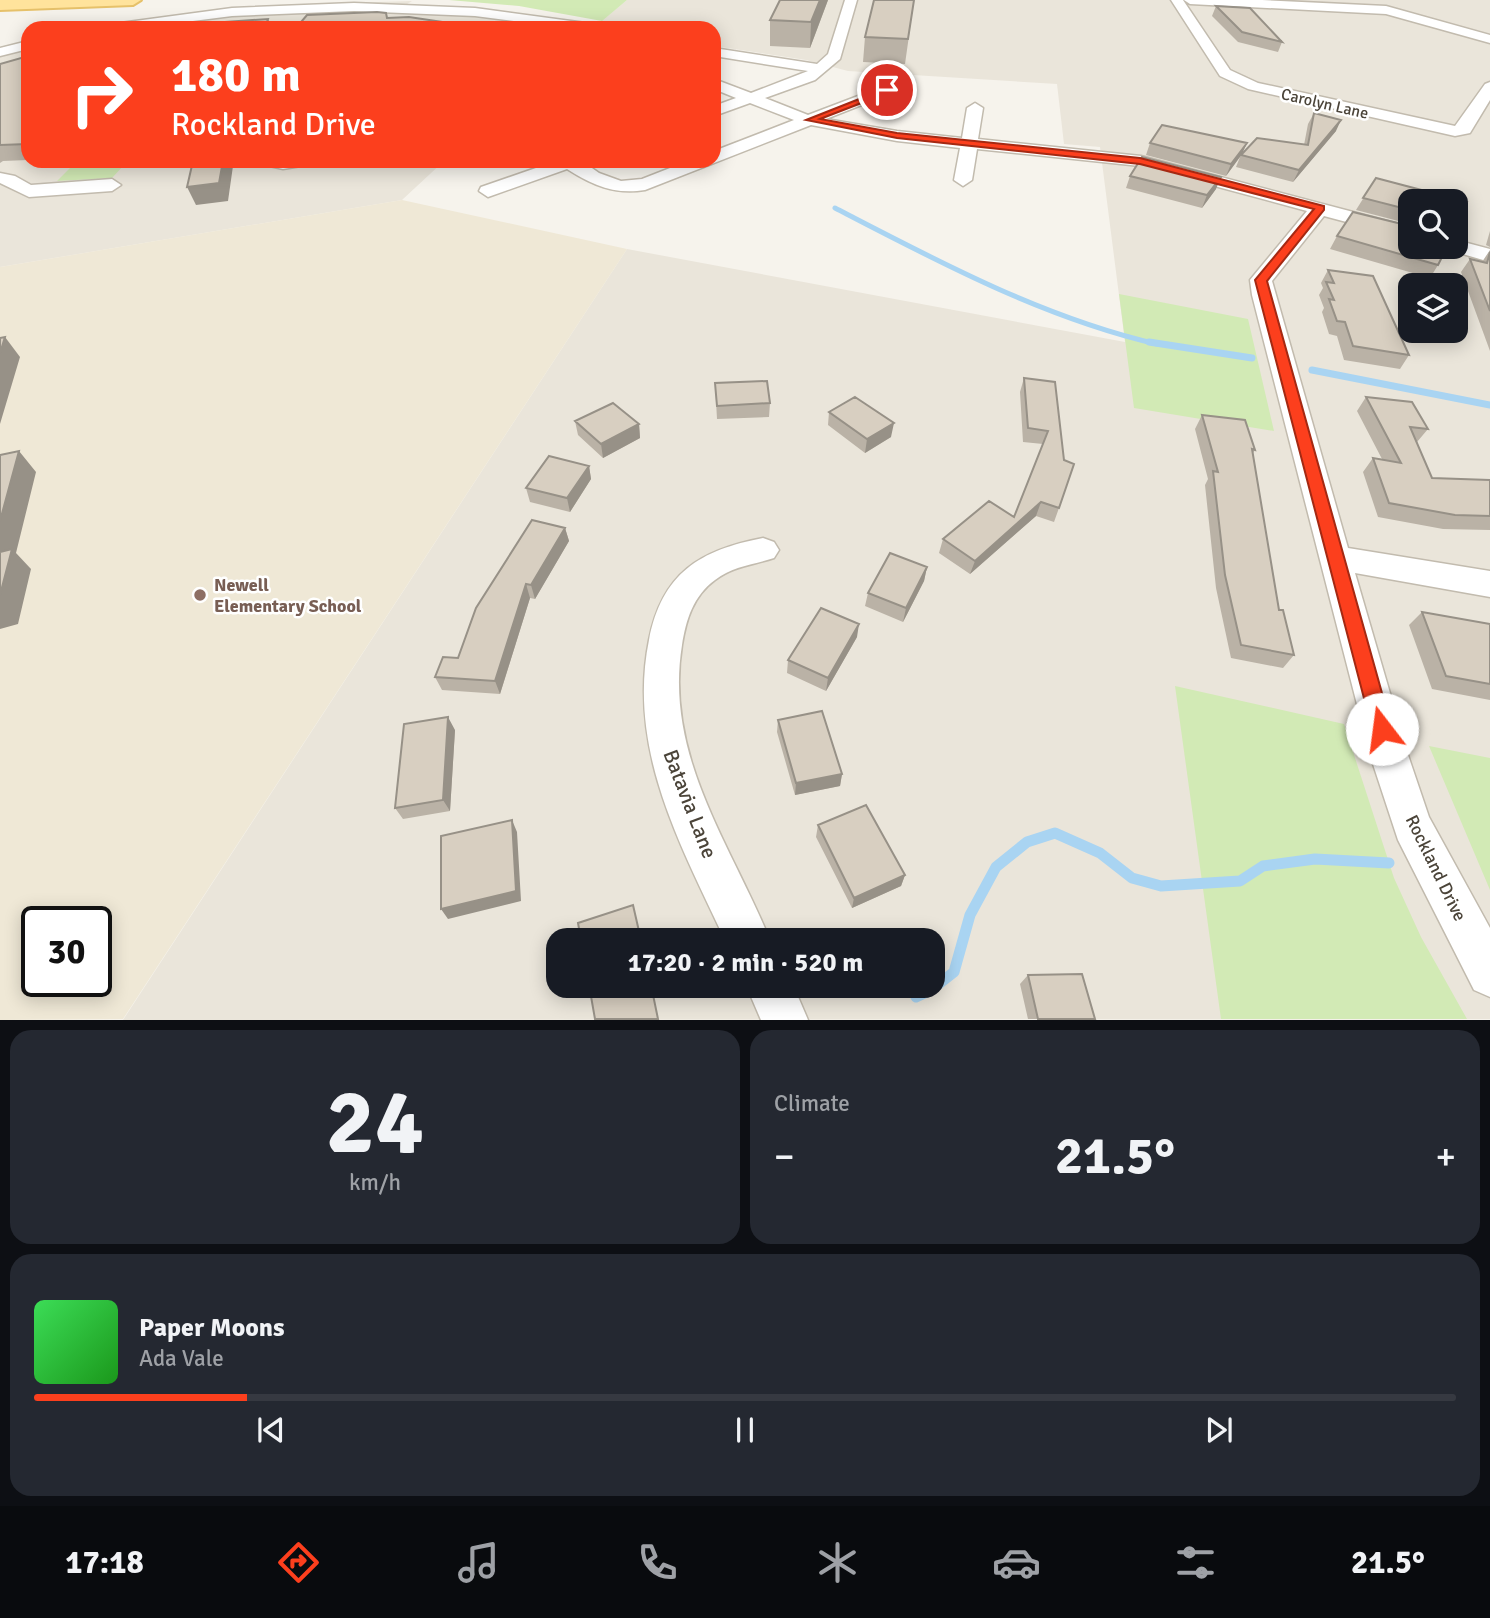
<!DOCTYPE html>
<html lang="en">
<head>
<meta charset="utf-8">
<style>
	:root { --surface:#171b24; --page:#242831; --text:#f1f3f6; --muted:#9ea1a6; --line:#363941; --accent:#fc3f1d }
	body { margin:0; font-family:Signika,sans-serif; background:var(--page); color:var(--text); height:100vh; display:flex; flex-direction:column; font-size:26px; white-space:nowrap }
	* { box-sizing:border-box; margin:0 }
	p { font-size:23px; color:var(--muted) }
	.icon { flex:none; width:38px; height:38px; fill:none; stroke:currentColor; stroke-width:2; stroke-linecap:round; stroke-linejoin:round }
	.map { position:relative; height:1020px; overflow:hidden }
	.details { display:flex; flex-direction:column; gap:10px; padding:10px; background:#0d0f14; flex:1 }
	.details>* { flex:none }
	.top-card { position:absolute; left:21px; top:21px; width:700px; height:147px; border-radius:21px; box-shadow:0 4px 18px #0003; background:#fc3f1d; color:#fff; overflow:hidden }
	.tools { position:absolute; left:1398px; top:189px; display:grid; gap:14px }
	.tools a { display:grid; place-items:center; width:70px; height:70px; border-radius:14px; background:var(--surface); box-shadow:0 4px 18px #0003; font-size:35px }
	.speed { position:absolute; left:21px; top:906px; display:flex; gap:14px; font-size:35px; font-weight:700; text-align:center }
	.speed>* { display:grid; place-content:center; width:91px; height:91px; border-radius:50%; background:var(--surface); box-shadow:0 4px 18px #0003; line-height:1 }
	.speed .limit { border:4px solid #111; border-radius:10px; background:#fff; color:#111 }
	.pin { position:absolute; display:grid; place-items:center; width:60px; height:60px; color:#fff; margin:-30px; border:4px solid #fff; border-radius:50%; box-shadow:0 2px 7px #0007 }
	.me { position:absolute; width:77px; margin:-38px; rotate:345deg; stroke-linejoin:round; filter:drop-shadow(0 0 5px #0008) }
	.turn { display:flex; align-items:center; gap:24px; height:147px; padding:0 35px; font-size:32px }
	.turn .icon { width:91px; height:91px; stroke-width:2.5 }
	.turn b { display:block; font-size:49px; line-height:60px }
	.big { font-size:52px; font-weight:700; line-height:1.1 }
	.details .card { flex:1; display:flex; flex-direction:column; justify-content:center; gap:10px; min-width:0; padding:0 24px; border-radius:21px; background:var(--page) }
	.details .dial { align-items:center; gap:0 }
	.dial b { font-size:91px; line-height:1 }
	.song { display:flex; align-items:center; gap:21px }
	.cover { width:84px; height:84px; border-radius:10px; background:linear-gradient(135deg,hsl(130 70% 55%),hsl(120 70% 35%)) }
	.played { height:7px; border-radius:4px; background:linear-gradient(90deg,var(--accent) 15%,var(--line) 15%) }
	.keys { display:flex; justify-content:space-around; direction:ltr }
	.heat { display:flex; justify-content:space-between; align-items:center; font-size:38px; direction:ltr }
	.details .tiles { flex:1; display:grid; gap:10px; grid-template-columns:1fr 1fr }
	.card:last-child { grid-column:span 2 }
	.trip { position:absolute; left:546px; top:928px; width:399px; height:70px; border-radius:21px; background:var(--surface); box-shadow:0 4px 18px #0003; font-weight:700; line-height:70px; text-align:center }
	.menu { display:flex; height:112px; justify-content:space-around; align-items:center; background:#090b0e; color:var(--muted) }
	.menu .icon { width:49px; height:49px }
	.menu .selected { color:var(--accent) }
	.menu b { font-size:32px; color:var(--text) }
	.map>svg:first-child { display:block }
	.residential { fill:#eae5da; fill-rule:evenodd }
	.education { fill:#efe8d6; fill-rule:evenodd }
	.green { fill:#d2eab5 }
	.lines { fill:none; stroke-linecap:round; stroke-linejoin:round }
	.stream-far2 { stroke:#a9d4f2; stroke-width:5 }
	.stream-far1 { stroke:#a9d4f2; stroke-width:7 }
	.stream { stroke:#a9d4f2; stroke-width:11 }
	.street-casing { stroke:#c2bbae; stroke-width:3 }
	.primary-casing { stroke:#e6c16a; stroke-width:4 }
	.street { fill:#fff; fill-rule:evenodd }
	.primary { fill:#ffe39c; fill-rule:evenodd }
	.wall { fill:#bab2a6 }
	.shaded-wall { fill:#979187 }
	.building { fill:#d8cfc1; stroke:#979187; stroke-width:2 }
	.route { fill:#fc3f1d; stroke:#a42913; stroke-width:2 }
	.education-dot { fill:#8d6e63; stroke:#fff; stroke-width:2.5 }
	.labels { text-anchor:middle; stroke-width:5; stroke-linejoin:round; paint-order:stroke }
	.far-street-label { font-size:16px; fill:#4b4439; stroke:#fff }
	.education-label { font-size:18px; font-weight:bold; fill:#785e54; stroke:#fff; text-anchor:start }
	.street-label { font-size:18px; fill:#4b4439; stroke:#fff }
	.near-street-label { font-size:21px; fill:#4b4439; stroke:#fff }
</style>
</head>
<body>
<div class="map">
<svg width="1490" height="1020" viewBox="0 0 1490 1020">
	<rect width="100%" height="100%" fill="#f6f3ec"/>
	<path class="residential" d="M627 0H1490V1019L123 1020 627 249 1125 342 1100 147 1064 144 1057 84 848 71 806 60 714 46V28H621L600 22ZM1410 201H1456V247H1410ZM1410 285H1456V331H1410ZM558 940H933V985H558Z
		M412 1 404 6 583 28H99L159 18 276 5Z
		M28 43V161H444L402 200 0 267V49Z"/>
	<path class="education" d="M402 200 627 249 123 1019 0 1020V267ZM37 922H96V982H37Z"/>
	<path class="green" d="M449 0H627L602 21 519 6Z
		M124 165 112 178 57 181 70 168Z
		M1119 294 1248 319 1274 431 1134 408Z
		M1175 686 1344 724 1394 878 1421 937 1467 1019H1221Z
		M1429 746 1490 758V890Z"/>
	<g class="lines">
		<path class="stream-far2" d="M835 208C937 261 1044 318 1157 344"/>
		<path class="stream-far1" d="M1149 342 1252 358
			M1312 370 1490 405"/>
		<path class="stream" d="M916 997 931 990 954 972 970 915 996 867 1027 842 1055 833 1100 853 1132 878 1161 886 1240 881 1263 866 1315 859 1389 863"/>
		<defs>
			<path id="street" d="M845 0H857L840 59 815 80 765 98 808 115 887 85 895 90 892 93 826 119 897 131 962 138 967 108 975 103 983 108 978 139 1141 156 1410 227V239L1324 216 1272 281 1348 548 1490 571V597L1355 573 1408 755 1429 817 1490 928V997L1474 990 1398 840 1370 755 1252 295 1250 280 1307 211 1140 166 977 149 972 180 963 186 954 180 960 148 897 141 811 125 645 190C614 195 592 185 567 169L488 197 479 191 481 187 556 161H582L599 173 621 181 642 179 688 161H714V151L794 120 750 103 714 116V106L736 98 714 89V79L751 93 808 71 714 56V48L817 64 828 54Z
				M1171 0H1183L1230 70 1258 83 1455 126 1485 84 1490 82V100L1470 133 1455 136 1248 89 1220 76Z
				M1184 0H1262L1386 6 1490 35V43L1386 14 1190 4Z
				M354 3 475 8 593 24 600 28H568L475 16 354 11 232 16 138 28H106L113 24 232 8Z
				M28 41V49L0 56V48Z
				M262 161H310L307 165 283 169 265 165Z
				M0 173 15 176 31 185 112 179 121 185 112 191 29 197 0 183Z
				M1456 240 1490 249V262L1449 250 1446 247H1456Z
				M763 538 774 542 779 550 774 558C753 565 733 566 715 580 693 596 686 620 682 645 664 755 730 843 770 940H725C680 844 627 749 649 640 662 573 700 550 763 538Z
				M746 985H793L808 1020H761Z"/>
			<path id="primary" d="M0 0H141L133 5 0 10Z"/>
		</defs>
		<use href="#street" class="street-casing"/>
		<use href="#primary" class="primary-casing"/>
		<use href="#street" class="street"/>
		<use href="#primary" class="primary"/>
	</g>
	<path class="wall" d="M780 0H828L810 48 770 46V20Z
		M914 0 905 64 863 62 865 37Z
		M1216 6 1282 42 1278 52 1238 42 1212 16Z
		M28 56V160L3 161 0 163V64Z
		M1314 113 1336 131 1293 182 1236 167 1240 157 1226 176 1146 155 1150 143H1247L1242 153 1304 145 1308 124Z
		M1130 176 1216 189 1202 208 1126 188Z
		M1376 178 1410 201V224L1356 210Z
		M1490 231V247L1486 245Z
		M1337 236 1438 265 1430 278 1330 249Z
		M1490 250V351L1461 272 1470 259 1482 262Z
		M1328 270 1409 355 1400 369 1344 360 1337 336 1329 334 1322 312 1324 308 1319 295 1323 288 1321 283Z
		M1024 378 1055 382 1059 508 1054 522 1036 516 970 574 939 553 943 539 1014 517 1043 444 1023 442 1020 392Z
		M715 383 770 403 769 417 717 419Z
		M1366 397 1428 429 1417 442 1432 478 1490 480V530L1443 529 1378 517 1363 472 1373 458 1382 459 1357 411Z
		M829 412 891 437 865 453 828 425Z
		M1202 415 1255 450 1253 453 1279 610 1294 655 1283 668 1231 658 1216 588 1205 485 1208 479 1195 429Z
		M575 421 639 424 640 438 603 458 578 435Z
		M589 466 591 479 570 512 530 502 526 488Z
		M565 528 569 541 535 599 530 598 500 694 442 690 435 677 458 658Z
		M927 567 924 581 903 622 865 606 868 593Z
		M1422 612 1490 624V700L1432 689 1409 625Z
		M857 637 826 691 787 673 788 660Z
		M778 720 842 774 840 786 795 795 777 732Z
		M455 730 450 811 403 819 395 808Z
		M818 825 905 875 901 886 852 908 816 837Z
		M1028 975 1095 1019H1028L1020 984Z"/>
	<path class="shaded-wall" d="M820 0H828L810 48 811 22Z
		M268 19 272 28H265Z
		M1341 120 1336 131 1293 182 1299 170Z
		M1247 143 1242 154 1226 176 1231 164Z
		M223 161H231L233 166 228 201 196 205 187 187Z
		M1221 177 1216 189 1202 208 1207 195Z
		M5 337 20 357 0 424V353Z
		M894 423 891 437 865 453 867 439Z
		M639 424 640 438 603 458 601 444Z
		M19 451 36 472 16 553 31 569 18 624 0 629V521Z
		M589 466 591 479 570 512 567 498Z
		M1041 502 1036 516 970 574 975 561Z
		M565 528 569 541 535 599 531 585Z
		M927 567 924 581 903 622 906 608Z
		M526 584 530 598 500 694 495 681Z
		M859 624 857 637 826 691 828 678Z
		M448 717 455 730 450 811 443 800Z
		M842 774 840 786 795 795 796 783Z
		M512 820 517 832 521 901 448 919 441 909Z
		M905 875 901 886 852 908 854 898Z"/>
	<path class="building" d="M780 0H820L811 22 770 20Z
		M874 0H914L908 39 865 37Z
		M1216 6 1250 8 1282 42 1242 32Z
		M377 12 386 13 387 18 409 17 483 28H296L307 15Z
		M268 19 265 28H177L211 23Z
		M28 56V144L0 145V64Z
		M1314 113 1341 120 1299 170 1241 155 1257 138 1308 145Z
		M1162 125 1247 143 1231 164 1150 143Z
		M1142 157 1221 177 1207 195 1130 176Z
		M193 161H223L219 183 187 187Z
		M1376 178 1467 202 1456 226V201H1410V210L1363 198Z
		M1353 212 1410 226V247H1447L1438 265 1337 236Z
		M1490 252V311L1470 259 1487 263Z
		M1328 270 1373 276 1409 355 1353 346 1345 322 1337 321 1329 299 1334 300 1326 282 1334 283Z
		M5 337 0 353V338Z
		M1024 378 1055 382 1064 460 1074 464 1059 508 1041 502 975 561 943 539 989 501 1014 517 1048 431 1028 428Z
		M767 381 770 403 717 406 715 383Z
		M855 397 894 423 867 439 829 412Z
		M1366 397 1412 402 1428 429 1410 427 1432 478 1490 480V516L1455 515 1389 503 1373 458 1401 463Z
		M613 403 639 424 601 444 575 421Z
		M1202 415 1245 420 1255 450 1252 449 1279 610H1283L1294 655 1241 645 1225 575 1213 471 1218 472Z
		M19 451 0 521V455Z
		M549 456 589 466 567 498 526 488Z
		M532 520 565 528 531 585 526 584 495 681 435 677 443 657 458 658 476 608Z
		M12 549 0 595V552Z
		M890 553 927 567 906 608 868 593Z
		M821 608 859 624 828 678 788 660Z
		M1422 612 1490 624V684L1446 676Z
		M822 711 842 774 796 783 778 720Z
		M448 717 443 800 395 808 404 724Z
		M866 805 905 875 854 898 818 825Z
		M512 820 516 891 441 909V836Z
		M633 905 641 940H581L578 923Z
		M1082 974 1095 1019H1038L1028 975Z
		M589 985H651L658 1019H595Z"/>
	<path class="route" d="M887 88 890 92 820 119 897 133 1140 158 1324 206V210L1267 281 1392 729 1389 735 1382 738 1375 735 1372 729 1255 280 1314 209 1140 164 897 138 806 120Z"/>
	<circle class="education-dot" cx="200" cy="595" r="7"/>
	<g class="labels">
		<g class="far-street-label">
			<text transform="translate(1325 103) rotate(13)" y="6">Carolyn Lane</text>
		</g>
		<g class="education-label">
			<text x="214" y="591">Newell<tspan x="214" dy="21">Elementary School</tspan></text>
		</g>
		<g class="street-label">
			<text transform="translate(1436 868) rotate(64)" y="6">Rockland Drive</text>
		</g>
		<g class="near-street-label">
			<text transform="translate(690 804) rotate(69)" y="7">Batavia Lane</text>
		</g>
	</g>
</svg>
<div class="tools">
<a><svg class="icon" aria-label="search" viewBox="0 0 24 24"><circle cx="10" cy="10" r="6"/><path d="M15 15l6 6"/></svg></a>
<a><svg class="icon" aria-label="layers" viewBox="0 0 24 24"><path d="M12 4l9 5-9 5-9-5zM3 14l9 5 9-5"/></svg></a>
</div>
<div class="speed"><div class="limit">30</div></div>
<div class="pin" style="left:887px;top:90px;background:#d93025"><svg class="icon" aria-label="arrive" viewBox="0 0 24 24"><path d="M6 21V4h12l-3 4 3 4H6"/></svg></div>
<svg class="me" style="left:1382px;top:729px" viewBox="-20 -20 40 40"><circle r="19" fill="#fff"/><path d="M0-13L10 11 0 6-10 11z" fill="#fc3f1d"/></svg>
<div class="trip">17:20 · 2 min · 520 m</div>
<div class="top-card">
<div class="turn"><svg class="icon" aria-label="right" viewBox="0 0 24 24"><path d="M7 20v-9h11M14 6l5 5-5 5"/></svg><div><b>180 m</b>Rockland Drive</div></div>
</div>
</div>
<section class="details">
<div class="tiles">
<div class="card dial"><b>24</b><p>km/h</p></div>
<div class="card"><p>Climate</p>
<div class="heat"><a>−</a><b class="big">21.5°</b><a>+</a></div>
</div>
<div class="card">
<div class="song"><i class="cover"></i><div><b>Paper Moons</b><p>Ada Vale</p></div></div>
<div class="played"></div>
<div class="keys"><svg class="icon" aria-label="previous" viewBox="0 0 24 24"><path d="M18 5L8 12l10 7zM5 5v14"/></svg><svg class="icon" aria-label="pause" viewBox="0 0 24 24"><path d="M8 5v14M16 5v14"/></svg><svg class="icon" aria-label="next" viewBox="0 0 24 24"><path d="M6 5l10 7-10 7zM19 5v14"/></svg></div>
</div>
</div>
</section>
<nav class="menu">
<b>17:18</b>
<svg class="icon selected" aria-label="directions" viewBox="0 0 24 24"><path d="M12 3l9 9-9 9-9-9zM9 14v-3h6M13 9l2 2-2 2"/></svg>
<svg class="icon" aria-label="music" viewBox="0 0 24 24"><path d="M9 18V5l10-2v13"/><circle cx="6" cy="18" r="3"/><circle cx="16" cy="16" r="3"/></svg>
<svg class="icon" aria-label="phone" viewBox="0 0 24 24"><path d="M5 4h4l2 5-3 2q2 4 5 5l2-3 5 2v4C11 20 4 13 5 4z"/></svg>
<svg class="icon" aria-label="climate" viewBox="0 0 24 24"><path d="M12 3v18M4 7l16 10M4 17L20 7"/></svg>
<svg class="icon" aria-label="car" viewBox="0 0 24 24"><path d="M5 17H2v-5l4-1 3-4h7l3 4 3 1v5h-3M9 17h6M6 11h13"/><circle cx="7" cy="17" r="2"/><circle cx="17" cy="17" r="2"/></svg>
<svg class="icon" aria-label="filters" viewBox="0 0 24 24"><path d="M4 7h16M4 17h16"/><circle cx="9" cy="7" r="2"/><circle cx="15" cy="17" r="2"/></svg>
<b>21.5°</b>
</nav>
</body>
</html>
